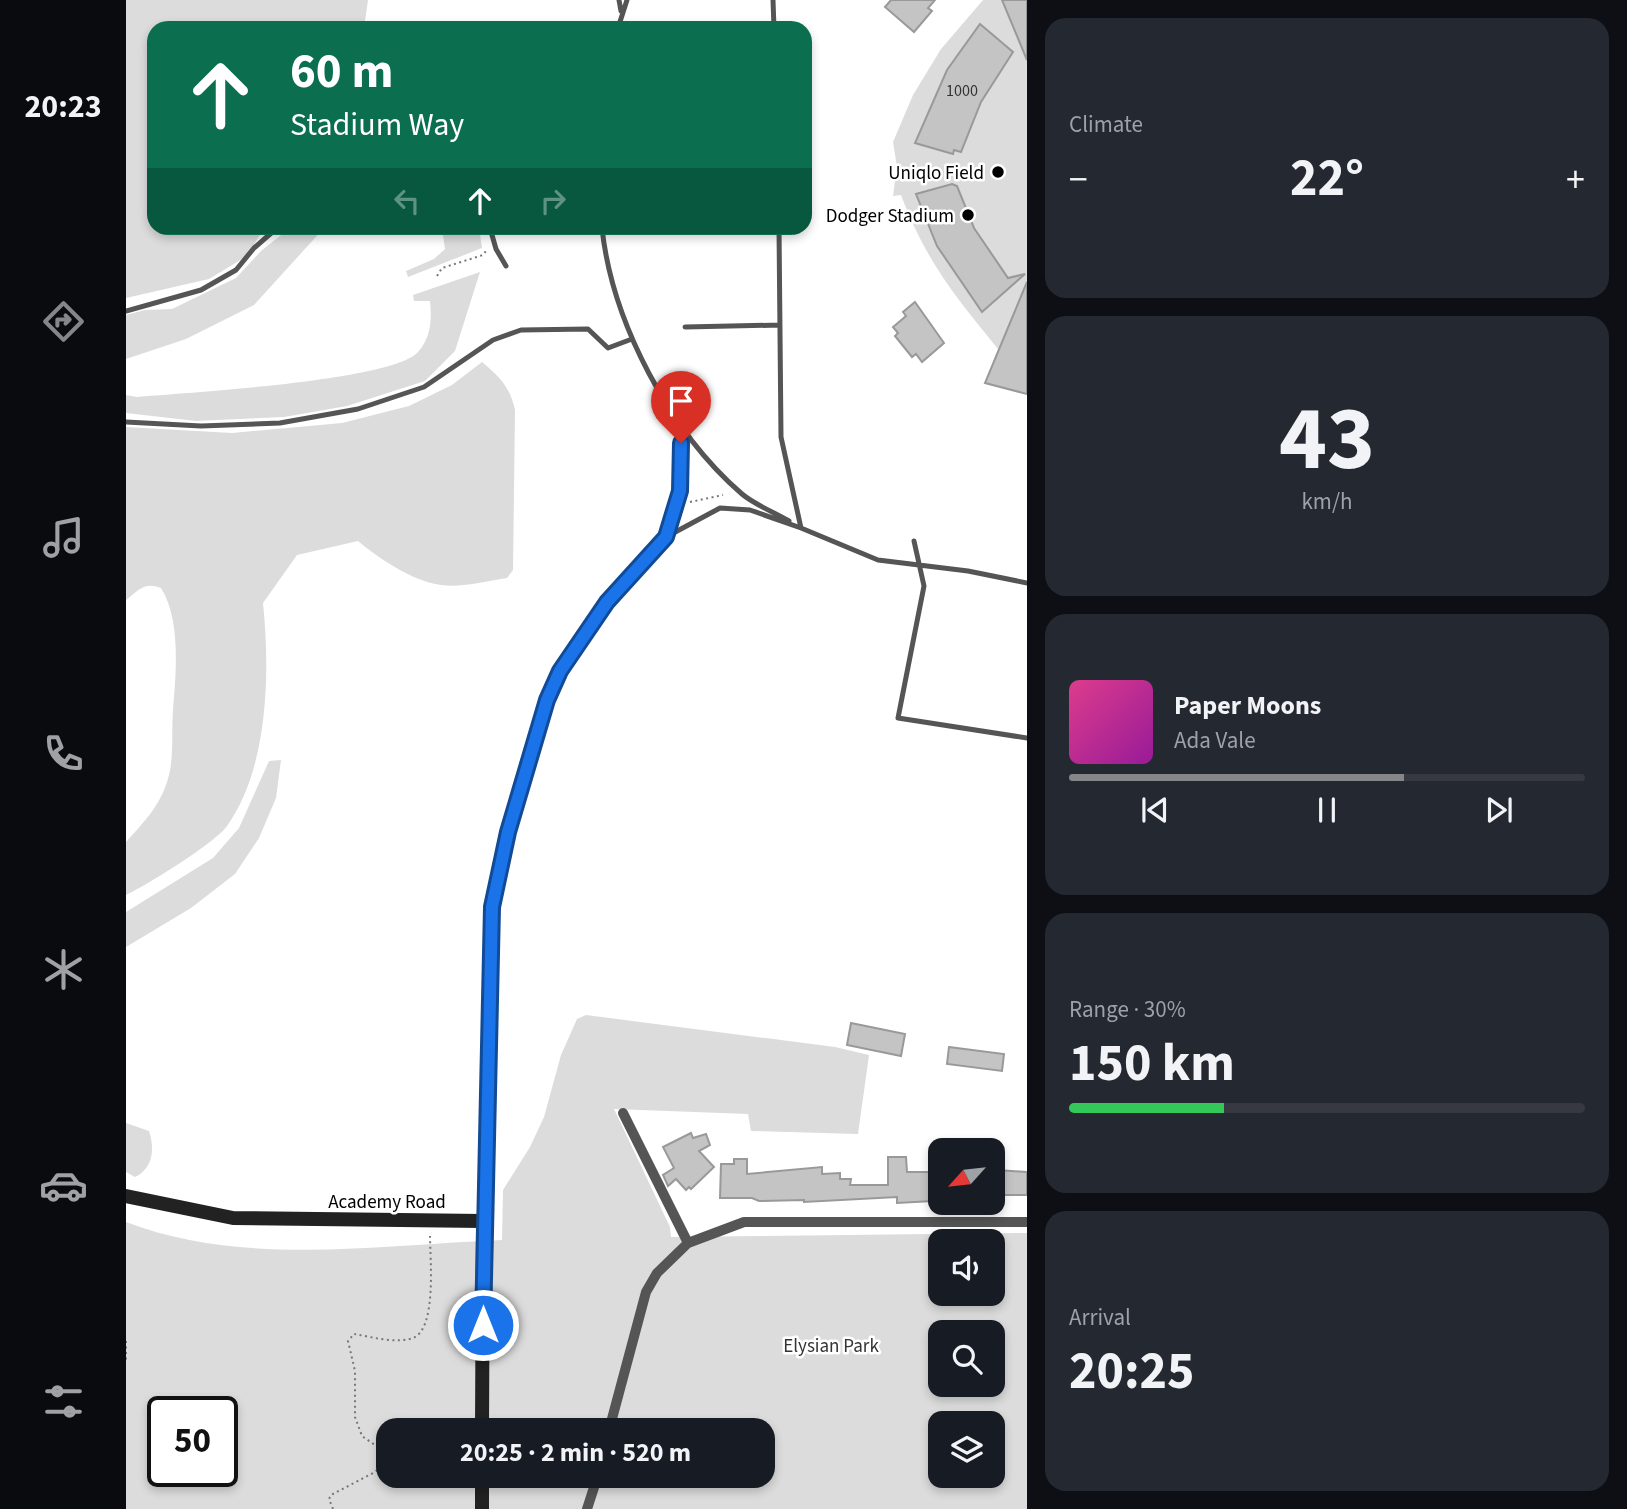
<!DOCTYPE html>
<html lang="en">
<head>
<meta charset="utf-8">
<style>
	:root { --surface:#171b24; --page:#242831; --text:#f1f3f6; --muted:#9ea1a6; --line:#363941; --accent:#858687 }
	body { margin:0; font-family:"Source Sans 3",sans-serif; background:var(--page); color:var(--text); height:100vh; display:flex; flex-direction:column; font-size:26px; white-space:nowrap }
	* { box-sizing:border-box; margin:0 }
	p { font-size:23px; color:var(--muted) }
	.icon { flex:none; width:38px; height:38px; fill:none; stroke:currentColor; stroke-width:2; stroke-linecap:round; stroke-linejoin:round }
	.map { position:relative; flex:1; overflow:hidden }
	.drawer { display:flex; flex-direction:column; gap:18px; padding:18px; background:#0d0f14; width:600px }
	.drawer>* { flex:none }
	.top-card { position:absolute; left:21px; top:21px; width:665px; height:214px; border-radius:21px; box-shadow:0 4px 10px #0003; background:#0b6e4f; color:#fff; overflow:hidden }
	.needle { width:46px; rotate:243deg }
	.tools { position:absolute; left:802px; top:1138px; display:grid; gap:14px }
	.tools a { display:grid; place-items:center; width:77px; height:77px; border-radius:14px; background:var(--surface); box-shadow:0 4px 10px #0003; font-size:35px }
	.speed { position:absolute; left:21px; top:1396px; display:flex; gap:14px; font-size:35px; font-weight:700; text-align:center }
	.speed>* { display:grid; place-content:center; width:91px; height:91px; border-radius:50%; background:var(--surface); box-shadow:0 4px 10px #0003; line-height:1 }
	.speed .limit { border:4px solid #111; border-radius:10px; background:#fff; color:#111 }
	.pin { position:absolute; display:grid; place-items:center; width:60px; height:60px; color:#fff; margin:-72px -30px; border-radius:50% 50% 50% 0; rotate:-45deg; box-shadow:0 0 7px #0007 }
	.pin .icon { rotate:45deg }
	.me { position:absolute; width:77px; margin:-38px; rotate:0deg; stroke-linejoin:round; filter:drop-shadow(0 0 5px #0008) }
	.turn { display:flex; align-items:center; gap:24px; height:147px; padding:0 28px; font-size:32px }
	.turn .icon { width:91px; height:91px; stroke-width:2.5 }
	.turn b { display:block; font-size:49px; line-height:60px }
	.lanes { display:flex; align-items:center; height:66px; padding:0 28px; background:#0003; justify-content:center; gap:35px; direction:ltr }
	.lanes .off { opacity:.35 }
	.big { font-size:52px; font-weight:700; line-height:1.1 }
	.drawer .widget { flex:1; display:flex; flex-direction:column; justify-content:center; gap:10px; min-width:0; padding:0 24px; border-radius:21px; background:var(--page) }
	.drawer .dial { align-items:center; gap:0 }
	.dial b { font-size:91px; line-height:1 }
	.song { display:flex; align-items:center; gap:21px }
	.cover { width:84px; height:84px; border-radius:10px; background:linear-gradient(135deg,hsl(330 70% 55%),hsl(300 70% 35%)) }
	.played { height:7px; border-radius:4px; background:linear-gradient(90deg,var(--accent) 65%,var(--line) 65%) }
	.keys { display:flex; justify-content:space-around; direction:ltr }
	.heat { display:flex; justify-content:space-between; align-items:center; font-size:38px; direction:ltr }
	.charge { height:10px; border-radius:5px; background:linear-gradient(90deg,#34c759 30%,var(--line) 0) }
	.trip { position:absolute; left:250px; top:1418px; width:399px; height:70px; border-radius:21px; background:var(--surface); box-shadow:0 4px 10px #0003; font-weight:700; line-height:70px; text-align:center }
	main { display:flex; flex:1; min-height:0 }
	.tab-bar { display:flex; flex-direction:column; width:126px; justify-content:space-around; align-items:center; background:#090b0e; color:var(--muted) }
	.tab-bar .icon { width:49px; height:49px }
	.tab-bar .on { color:var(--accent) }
	.tab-bar b { font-size:32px; color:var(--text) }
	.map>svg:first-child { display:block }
	.green { fill:#dcdcdc; fill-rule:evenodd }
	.building { fill:#c4c4c4; stroke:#999; stroke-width:2 }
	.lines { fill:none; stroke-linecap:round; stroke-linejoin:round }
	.path { stroke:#777; stroke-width:2; stroke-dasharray:2 3.5; stroke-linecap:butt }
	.service { stroke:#555; stroke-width:5 }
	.minor { stroke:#555; stroke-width:10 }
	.secondary { stroke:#222; stroke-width:14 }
	.route-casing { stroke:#114b97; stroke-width:18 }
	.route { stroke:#1a73e8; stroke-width:12 }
	.poi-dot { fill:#000; stroke:#fff; stroke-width:2.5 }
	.labels { text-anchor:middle; stroke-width:5; stroke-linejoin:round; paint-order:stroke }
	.number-label { font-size:16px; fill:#313131 }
	.poi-label { font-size:19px; fill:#000; stroke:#fff; text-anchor:end }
	.street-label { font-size:19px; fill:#000; stroke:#fff }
	.park-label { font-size:19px; fill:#333; stroke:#fff }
</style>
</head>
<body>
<main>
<nav class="tab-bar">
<b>20:23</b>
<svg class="icon on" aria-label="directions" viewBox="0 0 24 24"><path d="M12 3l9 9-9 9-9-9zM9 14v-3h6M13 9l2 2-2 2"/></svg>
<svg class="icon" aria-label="music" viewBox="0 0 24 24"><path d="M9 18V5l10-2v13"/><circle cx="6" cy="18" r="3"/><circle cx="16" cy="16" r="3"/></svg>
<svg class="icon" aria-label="phone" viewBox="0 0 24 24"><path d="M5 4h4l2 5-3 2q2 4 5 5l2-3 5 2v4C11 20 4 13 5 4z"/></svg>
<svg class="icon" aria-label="climate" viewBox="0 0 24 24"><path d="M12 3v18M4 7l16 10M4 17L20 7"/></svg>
<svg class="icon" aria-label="car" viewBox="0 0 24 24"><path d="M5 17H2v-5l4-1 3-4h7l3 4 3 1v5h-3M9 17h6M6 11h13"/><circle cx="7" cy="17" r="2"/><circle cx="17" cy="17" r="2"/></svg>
<svg class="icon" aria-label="filters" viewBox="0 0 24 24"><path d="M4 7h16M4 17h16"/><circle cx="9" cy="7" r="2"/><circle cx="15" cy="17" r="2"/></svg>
</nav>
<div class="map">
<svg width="901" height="1509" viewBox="0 0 901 1509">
	<rect width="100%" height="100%" fill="#fff"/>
	<path class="green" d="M0 0H242L238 28H28V228H138L121 256 83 279 0 298Z
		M857 0H901V394L859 383 872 349C828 295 800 261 775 195L767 196 771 167 767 142 787 95 815 49Z
		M164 228H198L128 305 60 339 0 359V315L19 310 46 309 110 278 135 251Z
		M316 228H353L356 248 282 277 280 271 308 259 319 249Z
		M354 272 329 351 299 381 221 406 158 417 70 421 0 413V395L11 397C58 393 267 381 292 352 305 338 306 319 304 301H288L287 295Z
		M356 362C374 377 384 387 389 410L387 570 381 578C361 581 335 588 315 585 286 581 254 559 232 541L171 555 137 603C144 671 143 767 101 826 89 843 21 885 0 895V842C16 824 32 808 40 785 49 761 45 735 47 710 50 674 55 619 35 588 18 581 12 591 0 600V427L106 433 216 423 283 406 326 385Z
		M155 760 150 798 133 838 109 874 65 908 0 947V912L87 858 113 828 143 761Z
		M460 1015 709 1047 743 1055 732 1134 625 1131 622 1114 488 1109 544 1227 545 1237 901 1233V1509H0V1222C117 1267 254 1245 376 1240L377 1190 404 1147 418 1117 435 1055 451 1019ZM814 1241H866V1293H814ZM814 1332H866V1384H814ZM37 1412H96V1472H37ZM814 1423H866V1475H814ZM262 1430H637V1475H262Z
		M0 1123 23 1131C29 1149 27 1168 9 1177L0 1172Z"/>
	<path class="building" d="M765 0H809L802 8 806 11 788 32 759 7Z
		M876 0H901V60Z
		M854 24 887 52 855 102 835 152 828 150 827 154 789 143 821 70Z
		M826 184 831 186 848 228 882 278 899 274 856 312 811 246 790 194Z
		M901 282V394L859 383Z
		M789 302 818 343 796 362 790 354 786 357 769 336 772 333 767 327 780 316 777 312Z
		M725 1023 779 1034 775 1056 721 1045Z
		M823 1047 878 1054 876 1071 821 1064Z
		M565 1133 567 1138 580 1134 584 1145 573 1151 588 1167 565 1189 563 1187 560 1190 550 1179 542 1186 537 1175 548 1168 537 1147Z
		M762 1157H780L781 1172H807V1201L771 1203V1197L678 1202V1200L633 1201 626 1198H594L595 1164H608V1159H621V1174L696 1167V1174L714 1173V1179H725L724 1185H762Z
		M872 1170 901 1172V1195H872Z"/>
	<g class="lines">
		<path class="path" d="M311 276 316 268 357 255 360 251
			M564 502 597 495
			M0 1341V1363
			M207 1509 203 1499 205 1495 249 1472 262 1459 259 1452 236 1436 229 1417V1371L222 1341 228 1334C246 1337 270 1344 287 1338 311 1329 304 1258 304 1236"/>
		<path class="service" d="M493 0 495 11
			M647 0 648 28
			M492 28 501 0
			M364 228 370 249 380 266
			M476 228C486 322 544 432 616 494 629 505 648 512 663 521
			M653 228 655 437 675 528 752 560 842 571 901 583
			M0 311 75 290 110 270 128 248 151 228
			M559 327 654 325
			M0 422 75 426 154 423 232 409 298 387 367 340 395 330 462 329 482 348 506 339
			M540 537C555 491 556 469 553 420
			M788 541 798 586 772 718 901 738
			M357 1221 366 907 394 782 421 700 434 671 481 602 540 537 594 508 624 510 675 528"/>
		<path class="minor" d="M497 1113 562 1243
			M483 1430 520 1292 531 1273 562 1243 618 1222H901
			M461 1509 472 1475"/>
		<path class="secondary" d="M0 1196 107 1218 357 1221 356 1430
			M356 1509V1475"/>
	</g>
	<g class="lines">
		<defs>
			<path id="route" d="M357 1325 366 907 382 832 421 700 434 671 481 602 540 537 554 491 555 443"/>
		</defs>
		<use href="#route" class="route-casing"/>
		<use href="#route" class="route"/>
	</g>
	<g class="poi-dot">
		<circle cx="872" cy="172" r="7"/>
		<circle cx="842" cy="215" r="7"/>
	</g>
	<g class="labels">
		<g class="number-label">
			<text x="836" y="96">1000</text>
		</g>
		<g class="poi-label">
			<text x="858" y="179">Uniqlo Field</text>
			<text x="828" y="222">Dodger Stadium</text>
		</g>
		<g class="street-label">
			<text x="261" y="1208">Academy Road</text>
		</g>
		<g class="park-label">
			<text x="705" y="1352">Elysian Park</text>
		</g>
	</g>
</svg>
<div class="tools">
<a><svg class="needle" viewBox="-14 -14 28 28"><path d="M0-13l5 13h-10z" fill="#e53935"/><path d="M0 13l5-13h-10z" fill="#9ea1a6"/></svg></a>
<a><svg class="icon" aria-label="sound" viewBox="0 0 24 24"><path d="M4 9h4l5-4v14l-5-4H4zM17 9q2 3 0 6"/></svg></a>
<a><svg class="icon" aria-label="search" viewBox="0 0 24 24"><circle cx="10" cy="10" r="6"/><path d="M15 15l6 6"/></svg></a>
<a><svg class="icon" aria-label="layers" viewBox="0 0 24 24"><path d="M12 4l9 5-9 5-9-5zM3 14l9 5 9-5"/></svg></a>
</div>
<div class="speed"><div class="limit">50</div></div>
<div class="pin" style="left:555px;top:443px;background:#d93025"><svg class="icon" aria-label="arrive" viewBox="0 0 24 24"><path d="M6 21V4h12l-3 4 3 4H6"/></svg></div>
<svg class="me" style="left:357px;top:1325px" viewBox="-20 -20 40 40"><circle r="17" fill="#1a73e8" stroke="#fff" stroke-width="3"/><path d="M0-11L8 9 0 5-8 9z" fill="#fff"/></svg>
<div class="trip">20:25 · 2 min · 520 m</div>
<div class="top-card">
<div class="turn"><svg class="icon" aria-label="ahead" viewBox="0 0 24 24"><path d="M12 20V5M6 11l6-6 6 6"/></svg><div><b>60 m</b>Stadium Way</div></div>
<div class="lanes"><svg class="icon off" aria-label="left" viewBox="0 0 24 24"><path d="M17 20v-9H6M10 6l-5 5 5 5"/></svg><svg class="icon" aria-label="ahead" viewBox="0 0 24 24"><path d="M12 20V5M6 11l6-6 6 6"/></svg><svg class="icon off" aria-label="right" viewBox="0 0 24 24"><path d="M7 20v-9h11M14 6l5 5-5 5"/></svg></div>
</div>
</div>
<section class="drawer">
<div class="widget"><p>Climate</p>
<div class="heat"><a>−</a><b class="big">22°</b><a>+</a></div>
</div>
<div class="widget dial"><b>43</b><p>km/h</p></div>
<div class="widget">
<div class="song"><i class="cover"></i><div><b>Paper Moons</b><p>Ada Vale</p></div></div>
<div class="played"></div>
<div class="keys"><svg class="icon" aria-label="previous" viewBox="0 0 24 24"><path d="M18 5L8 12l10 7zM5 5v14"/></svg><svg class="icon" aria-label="pause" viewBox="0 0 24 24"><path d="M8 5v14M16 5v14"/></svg><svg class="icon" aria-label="next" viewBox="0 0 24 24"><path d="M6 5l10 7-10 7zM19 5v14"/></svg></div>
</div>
<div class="widget"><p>Range · 30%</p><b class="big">150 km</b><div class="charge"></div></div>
<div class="widget"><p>Arrival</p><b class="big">20:25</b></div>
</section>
</main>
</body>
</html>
